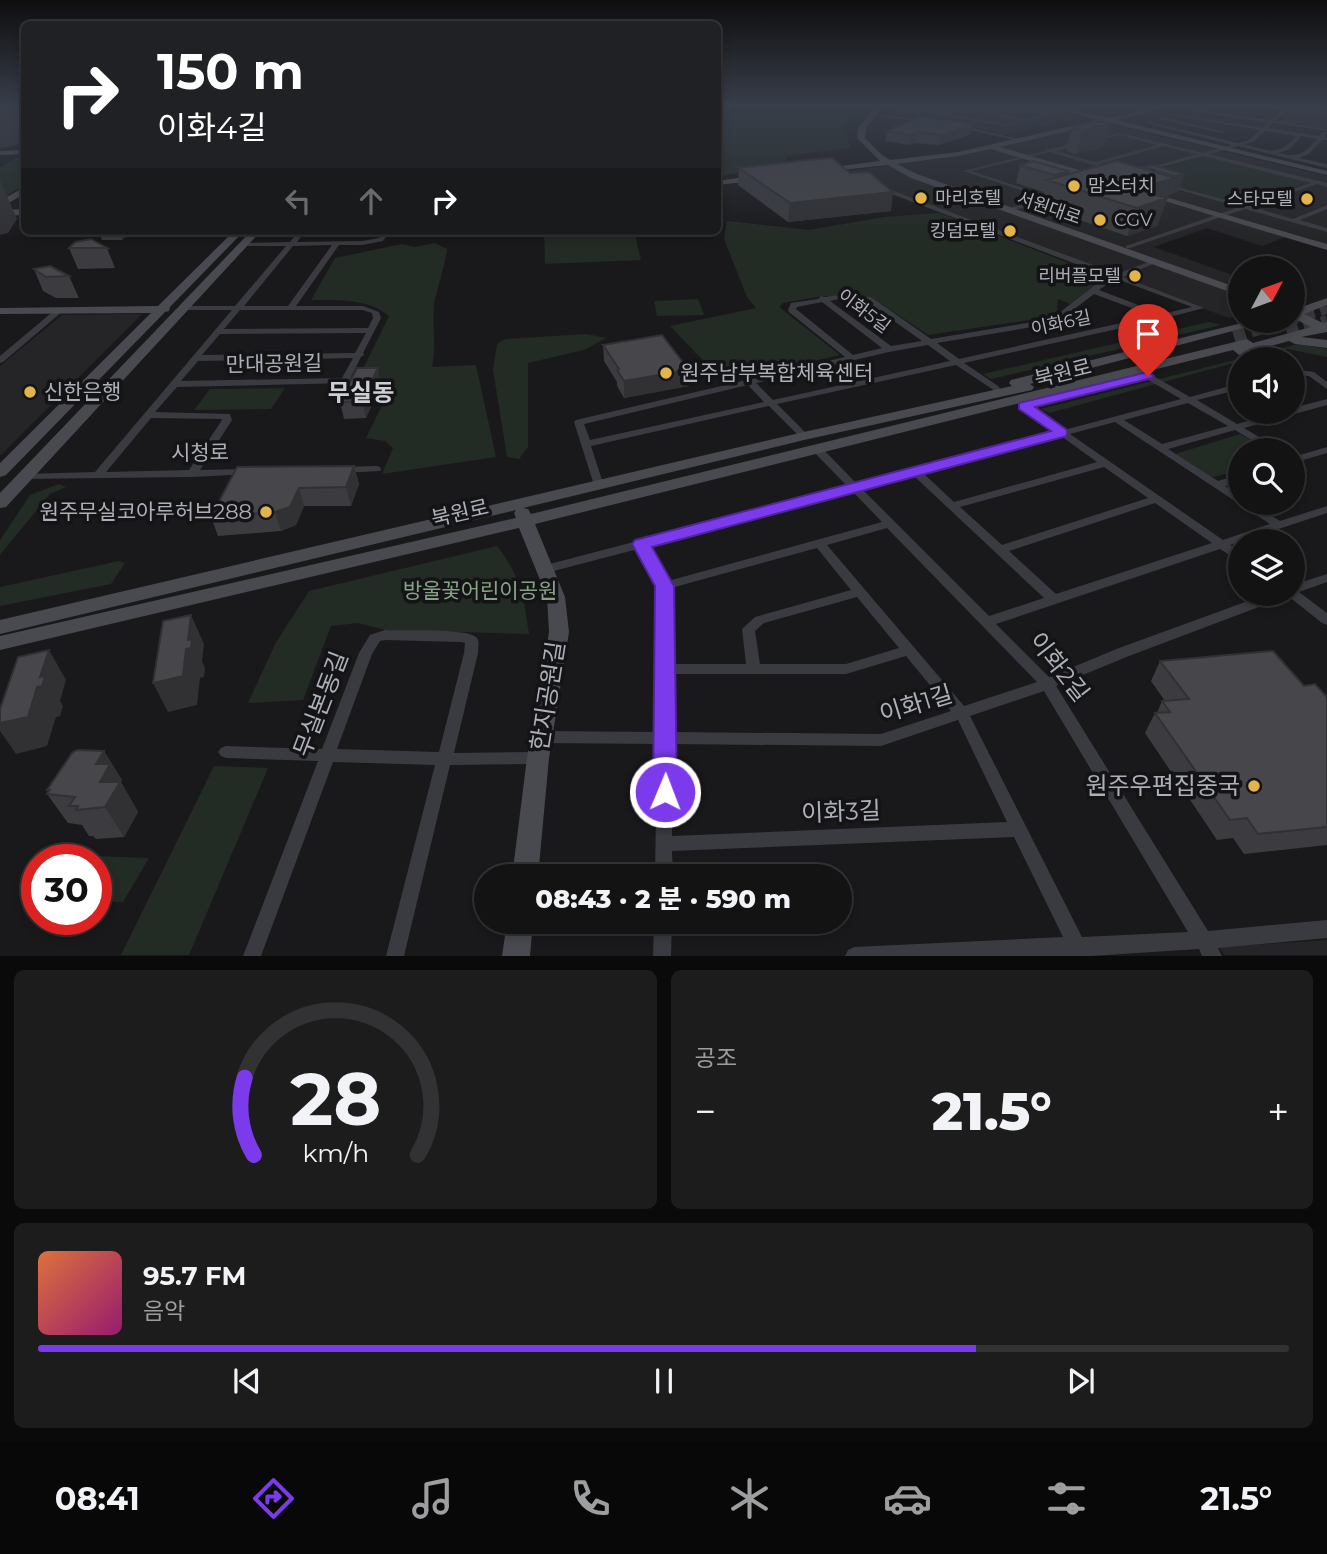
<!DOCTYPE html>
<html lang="ko">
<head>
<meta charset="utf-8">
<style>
	:root { --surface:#131314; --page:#1c1c1d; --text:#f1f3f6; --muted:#9d9ea0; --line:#323234; --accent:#7c3aed }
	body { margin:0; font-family:Montserrat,"Noto Sans KR",sans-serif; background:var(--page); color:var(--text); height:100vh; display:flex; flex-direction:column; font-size:26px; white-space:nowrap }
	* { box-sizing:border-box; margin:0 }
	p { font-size:23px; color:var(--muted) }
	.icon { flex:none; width:38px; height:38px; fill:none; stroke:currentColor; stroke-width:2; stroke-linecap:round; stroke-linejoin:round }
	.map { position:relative; height:956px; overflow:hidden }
	.sheet { display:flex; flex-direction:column; gap:14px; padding:14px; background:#0a0a0b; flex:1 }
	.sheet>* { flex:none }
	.top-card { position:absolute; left:21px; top:21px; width:700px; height:214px; border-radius:10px; box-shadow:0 4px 10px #0003,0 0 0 2px var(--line); background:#202124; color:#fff; overflow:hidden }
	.needle { width:46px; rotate:49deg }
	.tools { position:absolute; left:1228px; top:256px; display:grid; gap:14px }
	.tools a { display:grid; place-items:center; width:77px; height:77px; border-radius:50%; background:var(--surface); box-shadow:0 4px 10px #0003,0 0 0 2px var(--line); font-size:35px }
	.speed { position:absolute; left:21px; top:844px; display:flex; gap:14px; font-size:35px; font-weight:700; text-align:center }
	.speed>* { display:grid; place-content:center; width:91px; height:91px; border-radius:50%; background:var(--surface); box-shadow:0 4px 10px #0003,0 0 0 2px var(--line); line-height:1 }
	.speed .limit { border:10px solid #d22; background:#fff; color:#111 }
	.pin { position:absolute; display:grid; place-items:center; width:60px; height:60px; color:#fff; margin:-72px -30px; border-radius:50% 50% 50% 0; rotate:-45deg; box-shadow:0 0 7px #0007 }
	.pin .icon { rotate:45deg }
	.me { position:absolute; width:77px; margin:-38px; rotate:1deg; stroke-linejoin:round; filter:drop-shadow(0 0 5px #0008) }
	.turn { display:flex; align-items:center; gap:24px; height:147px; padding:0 21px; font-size:32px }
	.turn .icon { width:91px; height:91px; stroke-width:2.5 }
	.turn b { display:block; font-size:49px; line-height:60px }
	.lanes { display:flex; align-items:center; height:66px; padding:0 21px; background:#0003; justify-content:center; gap:35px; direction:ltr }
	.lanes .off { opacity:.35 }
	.big { font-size:52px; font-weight:800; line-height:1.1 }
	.sheet .card { flex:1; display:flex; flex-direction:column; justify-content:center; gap:10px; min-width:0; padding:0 24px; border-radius:10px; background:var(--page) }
	.sheet .dial { align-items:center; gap:0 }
	.dial svg { height:182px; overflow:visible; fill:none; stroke:var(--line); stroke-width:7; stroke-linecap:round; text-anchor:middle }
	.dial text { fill:var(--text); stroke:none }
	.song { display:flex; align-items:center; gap:21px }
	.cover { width:84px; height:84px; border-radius:10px; background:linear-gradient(135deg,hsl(20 70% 55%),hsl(320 70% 35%)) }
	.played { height:7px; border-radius:4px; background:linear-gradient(90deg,var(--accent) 75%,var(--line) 75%) }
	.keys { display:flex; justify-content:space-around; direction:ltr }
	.heat { display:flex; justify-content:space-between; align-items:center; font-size:38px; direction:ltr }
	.sheet .tiles { flex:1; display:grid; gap:14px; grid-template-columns:1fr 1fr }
	.card:last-child { grid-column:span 2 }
	.trip { position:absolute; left:474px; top:864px; width:378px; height:70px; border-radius:35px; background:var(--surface); box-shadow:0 4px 10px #0003,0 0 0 2px var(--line); font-weight:800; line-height:70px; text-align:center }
	.tabs { display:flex; height:112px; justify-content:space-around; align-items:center; background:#080808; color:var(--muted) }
	.tabs .icon { width:49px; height:49px }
	.tabs .on { color:var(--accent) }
	.tabs b { font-size:32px; color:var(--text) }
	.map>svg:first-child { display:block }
	.built { fill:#252528 }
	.green { fill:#232b25 }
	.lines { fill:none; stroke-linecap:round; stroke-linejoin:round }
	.secondary-tunnel { stroke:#37373b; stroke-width:12; stroke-dasharray:12 6; stroke-linecap:butt }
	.street { fill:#3a3b40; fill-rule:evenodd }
	.secondary { fill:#494a50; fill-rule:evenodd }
	.wall { fill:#3c3c40 }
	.shaded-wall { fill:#313134 }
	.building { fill:#46464b; stroke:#313134; stroke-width:2 }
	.route { fill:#7c3aed; stroke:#51269a; stroke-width:2 }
	.poi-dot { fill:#e3b44a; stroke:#141416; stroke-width:2.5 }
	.labels { text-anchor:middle; stroke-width:7; stroke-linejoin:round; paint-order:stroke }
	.far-poi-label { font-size:18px; fill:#adb0b9; stroke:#141416; text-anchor:start }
	.far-street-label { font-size:18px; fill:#adb0b9; stroke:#141416 }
	.street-label { font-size:21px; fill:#adb0b9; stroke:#141416 }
	.poi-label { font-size:21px; fill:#adb0b9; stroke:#141416; text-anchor:start }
	.park-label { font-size:21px; fill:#86a388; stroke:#141416 }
	.quarter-label { font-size:24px; font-weight:bold; fill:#cdcfd6; stroke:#141416 }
	.near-street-label { font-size:24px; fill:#adb0b9; stroke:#141416 }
	.near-poi-label { font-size:24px; fill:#adb0b9; stroke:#141416; text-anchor:end }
</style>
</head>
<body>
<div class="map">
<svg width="1327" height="956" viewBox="0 0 1327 956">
	<rect width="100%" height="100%" fill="#19191b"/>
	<path class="built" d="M897 107H1045L1084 118 1006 134 892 114Z
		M1294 107 1327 109V129L1278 122Z
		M1104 123 1327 176V244L1293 234 1262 246 1207 228 1154 247 1241 278V314L1229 318 839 172 959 156Z
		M142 314 2 454 0 455V366L62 315Z
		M1327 940V955H1224L1219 947Z"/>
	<path class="green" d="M718 107H862L843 127 851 148 785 156V166L718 176Z
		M24 154V185L0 200V167Z
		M1208 157 1307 182 1241 205 1142 176Z
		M939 213 1077 266 1069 270 1099 282 1070 304 1058 299 1057 311 1044 318 928 335 871 297 823 296 783 303 779 307 840 355 724 382 670 326 756 308 747 297 724 239 727 221 809 230 884 217Z
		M544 231H634L641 260 545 264Z
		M435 243 447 249C445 266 439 282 435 299 431 321 437 344 432 367L476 365 496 457 382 474 393 448 385 441 366 438 391 387 378 380 357 381 389 316C368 298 337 300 311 300L335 258 402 244 415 247Z
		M698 299 704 315 657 316 654 301Z
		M1209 322 1221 325 991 379 983 374Z
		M586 334 606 338 584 350 528 363V447L519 459 507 457 493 370 497 344 505 339Z
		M1298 344 1327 349V357L1288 349 1241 359V361L1049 413 1041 409Z
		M285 388 271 409 194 410 210 389Z
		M1240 434 1269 450H1241V471L1212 477 1175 454Z
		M59 484 66 487 50 494 0 555V540L30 495Z
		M497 546C521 577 524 597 529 634L385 630 358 623 331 626 303 700 248 703 275 644 309 591Z
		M119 561 125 563 111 584 0 606V587Z
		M214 766 268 768 189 955H121Z
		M69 855 149 858 123 902 96 901V859H67Z"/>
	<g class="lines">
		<path class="secondary-tunnel" d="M1287 333 1327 321
			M1234 337 1327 308"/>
		<path class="street" d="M924 107H928L926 110 1005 124 1020 121 953 107H962L1026 119 1045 115 1016 107H1023L1055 115 1005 126 921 112Z
			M1269 107H1290L1275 121 1327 129V131L1273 123 1268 128 1319 136 1323 132H1327L1324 137 1327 138V140H1322L1309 154 1299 158 1327 164V168L1238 146 1209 154 1327 183V187L1317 184 1252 207 1293 219 1327 205V209L1300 220 1327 228V232L1245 209 1130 248H1126V246L1239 207 1166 186V184L1245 205 1311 183 1203 156 1145 171V169L1197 154 1163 146 1100 164 1114 168 1112 171 1050 152 972 171 1052 198 1050 200 1014 210 1012 209V207L1044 198 963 171 1045 151 1047 148 1050 149 1120 133 1203 153 1232 145 1143 122 1145 121 1238 143 1249 140 1260 130 1171 115 1173 114 1263 128 1268 123 1190 110 1192 109 1271 120 1282 110ZM1265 131 1297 136C1277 157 1270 151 1244 144L1253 142ZM1120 135 1157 145 1095 162 1056 151ZM1301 136 1317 139C1304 154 1299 158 1279 153L1290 149Z
			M883 115 925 120 927 121 925 122 881 117Z
			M1161 117 1222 131 1224 132 1222 133 1159 119Z
			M958 125 1019 139 1021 140 1019 141 956 127Z
			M883 187 1117 274 1151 261H1155V263L1123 277 1204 308 1162 319 964 363 998 386 1000 388 995 391 956 365 777 404 809 436 804 439 801 438 769 406 591 446 604 486 599 489 595 488 574 422 576 420 845 357 789 312 788 310 791 303 818 299 821 296 825 297 839 295 871 297 931 339 1051 319 1103 279 1110 277 881 190V188ZM1117 279 1192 307 1162 314 1099 290 1109 283ZM1094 294 1153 316 959 359 937 343 1056 323ZM839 299 866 301 922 341 891 346 830 301ZM822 302 882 348 853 355 796 309 797 307ZM928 345 950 361 773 400 756 383 889 352ZM748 385 764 402 590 440 584 424Z
			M299 231H305L297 242 362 241 379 238 384 231H390L383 241 362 245H339L296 306H363L379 312 381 318 363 353 364 355 361 357 348 383 177 387 155 412 230 414 232 420 200 470 246 469 250 470 251 472 250 474 192 477 20 479 19 477 24 474 95 472 232 310H179V306H235L286 246H243L240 244 241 243 290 242ZM332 245 288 306H244L293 246ZM240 310H362L372 313 373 318 368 328 224 329ZM366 333 355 353 202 355 220 334ZM353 358 342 378 181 381 198 361ZM151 418 222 419V420L189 470 106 472Z
			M56 309H59L63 311 3 362 0 363V356Z
			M1293 369 1314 372 1327 382V389L1309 376 1293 375Z
			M1148 373 1190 397 1241 383V389L1197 400 1237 424 1283 411H1293V408L1327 399V405L1244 428 1281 450H1268L1235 430 1168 449 1218 481 1241 474V480L1225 486 1241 496V502H1251L1280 521 1327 506V513L1230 545 1241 552V562L1220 549 996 624 1049 677 1119 648 1270 593H1293V585L1327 574V582L1299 592 1327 613V625L1322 623 1288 596 1129 656 1056 686 1208 931 1327 920V938L1218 948 1222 956H1202L1199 949 1091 956H845L848 950 854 947 1063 937 1014 837 672 851 673 877H655L657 744 541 743 536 741 534 737 536 733 541 731 657 732 659 586 638 549 546 573 542 572 540 569 542 566 847 486 812 450 811 448 812 446H820L857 484 1055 432 1021 408 1019 406 1021 404H1027L1064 430 1181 399 1145 378 1144 376ZM1188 403 1228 426 1162 444 1124 420ZM1115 422 1270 524 1223 540 1070 434ZM1061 436 1097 462 954 502 923 473ZM1104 467 1148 498 1002 545 960 507ZM914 476 1044 598 989 616 862 489ZM853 492 882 522 668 581 648 546ZM1155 503 1212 543 1056 594 1009 551ZM887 528 1037 682 964 706 827 545ZM817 548 851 590 755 617 742 629 746 664H672L671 588ZM857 597 899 648 846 664H760L755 631 764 623ZM906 656 951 711 881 734 672 732V674H846ZM1044 691 1188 932 1082 937 970 716ZM958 720 1007 822 672 836V744L881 746Z
			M1327 447V453L1293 463V457Z
			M376 466 380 467 381 469 380 471 342 473 337 470 342 467Z
			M385 630C402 631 465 628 476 637 480 641 478 647 478 653L454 753 538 752 543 753 546 758 543 763 538 764 450 765 404 956H386L435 765 333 762 261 956H243L318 761 226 758 221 756 218 752 221 748 226 746 322 749 359 653 370 635ZM385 640 461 642 465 643 464 653 439 752 337 749 372 654 380 641Z
			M654 922H672L671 956H653Z"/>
		<path class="secondary" d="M875 107H882L866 128 865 138 882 155 890 160 958 152 1098 120 1051 107C1070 107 1087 116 1106 117 1125 119 1146 107 1166 107L1116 120 1327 171V175L1107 122 1000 147 1100 176V180L1097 181 991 149 958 156 897 164 917 174 1241 289V296L911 178 888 165 822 172 825 168 880 161 857 138 858 128Z
			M1312 107H1327V111L1313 108Z
			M24 150V154L0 155V151Z
			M757 175 761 178 760 180 718 185V181Z
			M21 189H24V194L0 208V201Z
			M1145 191 1327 244V250L1145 195Z
			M24 209V215L0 216V210Z
			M234 231H244L170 307 169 311 165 312 6 475 0 477V463L151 313 0 314V308L158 306Z
			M251 231H261L6 507 0 508V493Z
			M1327 298V305L1304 314 1323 323 1327 322V332L1301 337 1327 340V348L1295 344 1289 341 1239 355 1233 350 535 524 565 597 569 632 549 758 538 877H512L527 758 549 632 547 597 519 528 0 650V636L516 518 514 513 516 510 0 634V620L804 432 1012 386 1009 383 1011 380 1254 320H1275L1030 384 1034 387 1032 390 804 440 523 508 528 509 531 514 1247 339 1253 343 1311 327 1293 318V310Z
			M507 922H533L530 956H502Z"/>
	</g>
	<path class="wall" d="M0 107H24V141L13 146 0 148Z
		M1110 124 1103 147 1076 154 1066 151 1072 128Z
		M887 131 971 134 939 145 915 143 910 145 885 141Z
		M1020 165 1067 175 1143 169 1144 167 1184 174 1178 192 1169 194 1157 226 1127 236 1041 207 1044 192 1016 183Z
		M739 168 891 211 788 222 738 185Z
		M99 231H132L122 240H102Z
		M69 248H107L115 268 78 269Z
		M34 269 69 276 79 298H56L43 291Z
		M603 345 689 386 624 398 617 386V382L604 361Z
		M381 385 366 418 344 419 340 402Z
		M354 466 359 484 351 506H304L296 525 281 531 218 536 211 517Z
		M1160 661 1304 686 1327 697V845L1244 854 1233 838 1217 840 1145 733 1155 713H1157L1162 701H1165L1151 681Z
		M104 751 122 780 121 782 138 812 124 837 96 839 93 836H89L82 825 68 823 47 794 48 792 47 790Z"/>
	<path class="shaded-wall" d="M5 107H11L24 141 13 146 0 148V109Z
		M973 124 971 134 939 145 941 135Z
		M1110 124 1103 147 1076 154 1082 130Z
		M917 132 915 143 910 145 911 135Z
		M1068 171 1064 185 1052 181 1054 175Z
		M1184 174 1178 192 1170 195 1176 176Z
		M1175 178 1157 226 1127 236 1137 208 1135 189Z
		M0 180 17 219 8 233 0 235Z
		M893 192 891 211 788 222 790 203Z
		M119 231H132L122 240Z
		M378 368 381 385 366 418 362 401Z
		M689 370V386L624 398V381Z
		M354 466 359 484 351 506 346 487Z
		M299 488 304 506 296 525 281 531 275 512Z
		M191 615 204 644 202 661 205 668 204 677 200 678 197 705 168 712 153 683 188 640Z
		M49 650 66 680 60 701 63 706 60 716 56 717 47 746 16 754 0 731V723L40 677Z
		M104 751 122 780 121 782 138 812 124 837 105 807 96 764Z"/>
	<path class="building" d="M14 107H24V110H19Z
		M921 116 973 124 941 135 917 132 911 135 887 131Z
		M1099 121 1110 124 1082 130 1072 128Z
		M832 158 850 173 869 172 893 192 790 203 739 168 808 160Z
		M1033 161 1068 171 1054 175 1020 165Z
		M1117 161 1175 178 1135 189 1166 198 1137 208 1047 180Z
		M1152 165 1184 174 1176 176 1144 167Z
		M91 239 107 248H69L75 242Z
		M50 266 69 276 46 277 34 269Z
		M662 335 689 370 624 381 617 370 619 369 603 345Z
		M357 368H378L362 401 340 402Z
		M354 466 346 487 299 488 290 507 275 512 211 517 237 467Z
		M191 615 188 640 192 639 191 648 186 649 183 676 153 683 163 621Z
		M49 650 40 677 45 676 42 686 37 687 28 717 0 723V709L18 657Z
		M1273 651 1304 686 1315 684 1327 697V827L1258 834 1247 818 1230 820 1155 713 1170 712 1162 701 1189 699 1160 661Z
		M77 750 104 751 96 764H110L100 782H120L105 807 76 810 78 806H69L75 797 47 794 50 790H47L72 753Z"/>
	<linearGradient id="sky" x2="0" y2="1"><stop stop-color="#0e0e0f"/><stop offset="0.44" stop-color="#383e4a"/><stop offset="1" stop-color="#383e4a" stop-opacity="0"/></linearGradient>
	<rect width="1327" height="241" fill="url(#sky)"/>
	<path class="route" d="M1148 372 1154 376 1152 378 1035 407 1067 430V436L652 547 674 586 677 792 673 800 665 803 657 800 653 792 655 586 632 544 635 540 1051 431 1019 409V403Z"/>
	<g class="poi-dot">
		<circle cx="1074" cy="186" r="7"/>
		<circle cx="921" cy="198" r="7"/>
		<circle cx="1307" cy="199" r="7"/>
		<circle cx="1100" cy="220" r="7"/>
		<circle cx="1010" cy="231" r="7"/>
		<circle cx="1135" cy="276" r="7"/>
		<circle cx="666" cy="373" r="7"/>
		<circle cx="30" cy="392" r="7"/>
		<circle cx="266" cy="512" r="7"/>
		<circle cx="1254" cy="786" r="7"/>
	</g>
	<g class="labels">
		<g class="far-poi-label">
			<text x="1088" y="192">맘스터치</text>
			<text x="935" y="204">마리호텔</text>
			<text x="1293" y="205" text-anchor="end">스타모텔</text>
			<text x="1114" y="226">CGV</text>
			<text x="996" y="237" text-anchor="end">킹덤모텔</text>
			<text x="1121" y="282" text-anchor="end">리버플모텔</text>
		</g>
		<g class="far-street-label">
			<text transform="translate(1049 208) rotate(19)" y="6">서원대로</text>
			<text transform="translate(864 311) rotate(37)" y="6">이화5길</text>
			<text transform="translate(1061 323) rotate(-12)" y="6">이화6길</text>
		</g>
		<g class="street-label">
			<text transform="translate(274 364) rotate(-1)" y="7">만대공원길</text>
			<text transform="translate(1063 373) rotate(-14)" y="7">북원로</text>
			<text transform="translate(200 453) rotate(-1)" y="7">시청로</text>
			<text transform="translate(460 513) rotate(-13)" y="7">북원로</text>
		</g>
		<g class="poi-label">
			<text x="680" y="380">원주남부복합체육센터</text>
			<text x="44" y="399">신한은행</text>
			<text x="252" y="519" text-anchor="end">원주무실코아루허브288</text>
		</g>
		<g class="park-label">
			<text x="480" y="598">방울꽃어린이공원</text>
		</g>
		<g class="quarter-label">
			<text x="361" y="401">무실동</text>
		</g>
		<g class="near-street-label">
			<text transform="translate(1059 667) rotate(52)" y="8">이화2길</text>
			<text transform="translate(548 696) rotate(-81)" y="8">한지공원길</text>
			<text transform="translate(321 704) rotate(-69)" y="8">무실본동길</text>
			<text transform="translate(916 704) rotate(-17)" y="8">이화1길</text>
			<text transform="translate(841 812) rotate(-2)" y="8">이화3길</text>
		</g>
		<g class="near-poi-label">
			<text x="1240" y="794">원주우편집중국</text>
		</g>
	</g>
</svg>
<div class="tools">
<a><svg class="needle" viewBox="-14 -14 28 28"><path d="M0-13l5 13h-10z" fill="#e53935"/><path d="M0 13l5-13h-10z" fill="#9d9ea0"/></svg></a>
<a><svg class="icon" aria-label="sound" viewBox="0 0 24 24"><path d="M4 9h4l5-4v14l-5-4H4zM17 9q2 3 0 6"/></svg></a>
<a><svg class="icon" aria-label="search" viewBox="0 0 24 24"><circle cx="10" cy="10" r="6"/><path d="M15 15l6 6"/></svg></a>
<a><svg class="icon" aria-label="layers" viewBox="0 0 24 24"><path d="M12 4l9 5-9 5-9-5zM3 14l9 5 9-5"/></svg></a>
</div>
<div class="speed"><div class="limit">30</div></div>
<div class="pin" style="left:1148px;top:376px;background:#d93025"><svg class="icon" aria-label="arrive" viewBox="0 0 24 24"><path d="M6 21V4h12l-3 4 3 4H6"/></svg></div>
<svg class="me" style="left:665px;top:792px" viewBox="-20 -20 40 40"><circle r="17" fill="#7c3aed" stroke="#fff" stroke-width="3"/><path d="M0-11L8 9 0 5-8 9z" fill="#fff"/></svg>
<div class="trip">08:43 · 2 분 · 590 m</div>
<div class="top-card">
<div class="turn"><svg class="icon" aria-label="right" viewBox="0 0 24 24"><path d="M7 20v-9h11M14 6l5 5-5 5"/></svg><div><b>150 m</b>이화4길</div></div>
<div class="lanes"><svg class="icon off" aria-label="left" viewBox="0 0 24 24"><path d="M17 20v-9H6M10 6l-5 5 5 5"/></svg><svg class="icon off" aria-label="ahead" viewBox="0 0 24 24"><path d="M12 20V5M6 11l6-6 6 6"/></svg><svg class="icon" aria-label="right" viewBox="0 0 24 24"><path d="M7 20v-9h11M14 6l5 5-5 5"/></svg></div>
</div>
</div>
<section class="sheet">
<div class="tiles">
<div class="card dial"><svg viewBox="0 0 100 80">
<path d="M14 69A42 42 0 1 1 86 69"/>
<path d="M14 69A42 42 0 0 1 10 35" stroke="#7c3aed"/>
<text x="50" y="56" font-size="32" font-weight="700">28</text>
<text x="50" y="72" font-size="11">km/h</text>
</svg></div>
<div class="card"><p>공조</p>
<div class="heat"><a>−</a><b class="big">21.5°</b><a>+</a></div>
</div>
<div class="card">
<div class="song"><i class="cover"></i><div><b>95.7 FM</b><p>음악</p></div></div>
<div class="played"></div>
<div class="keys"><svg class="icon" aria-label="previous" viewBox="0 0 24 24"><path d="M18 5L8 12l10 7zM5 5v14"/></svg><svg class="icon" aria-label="pause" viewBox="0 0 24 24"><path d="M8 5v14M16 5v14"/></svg><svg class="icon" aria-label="next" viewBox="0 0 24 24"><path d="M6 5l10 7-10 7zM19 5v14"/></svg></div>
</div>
</div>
</section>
<nav class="tabs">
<b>08:41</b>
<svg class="icon on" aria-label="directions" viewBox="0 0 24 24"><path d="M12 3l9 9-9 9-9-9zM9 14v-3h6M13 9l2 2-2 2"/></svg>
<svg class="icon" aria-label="music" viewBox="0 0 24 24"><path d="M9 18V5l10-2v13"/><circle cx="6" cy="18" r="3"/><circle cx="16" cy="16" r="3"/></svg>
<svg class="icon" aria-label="phone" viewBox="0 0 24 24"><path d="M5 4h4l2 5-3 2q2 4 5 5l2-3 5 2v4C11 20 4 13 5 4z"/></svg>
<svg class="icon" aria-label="climate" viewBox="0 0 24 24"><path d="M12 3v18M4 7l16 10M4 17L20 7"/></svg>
<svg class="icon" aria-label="car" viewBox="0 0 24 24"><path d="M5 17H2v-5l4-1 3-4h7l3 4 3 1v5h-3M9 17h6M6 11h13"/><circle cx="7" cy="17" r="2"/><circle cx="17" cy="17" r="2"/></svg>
<svg class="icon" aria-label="filters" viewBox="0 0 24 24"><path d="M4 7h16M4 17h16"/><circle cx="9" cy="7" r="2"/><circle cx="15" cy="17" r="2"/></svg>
<b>21.5°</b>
</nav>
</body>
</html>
